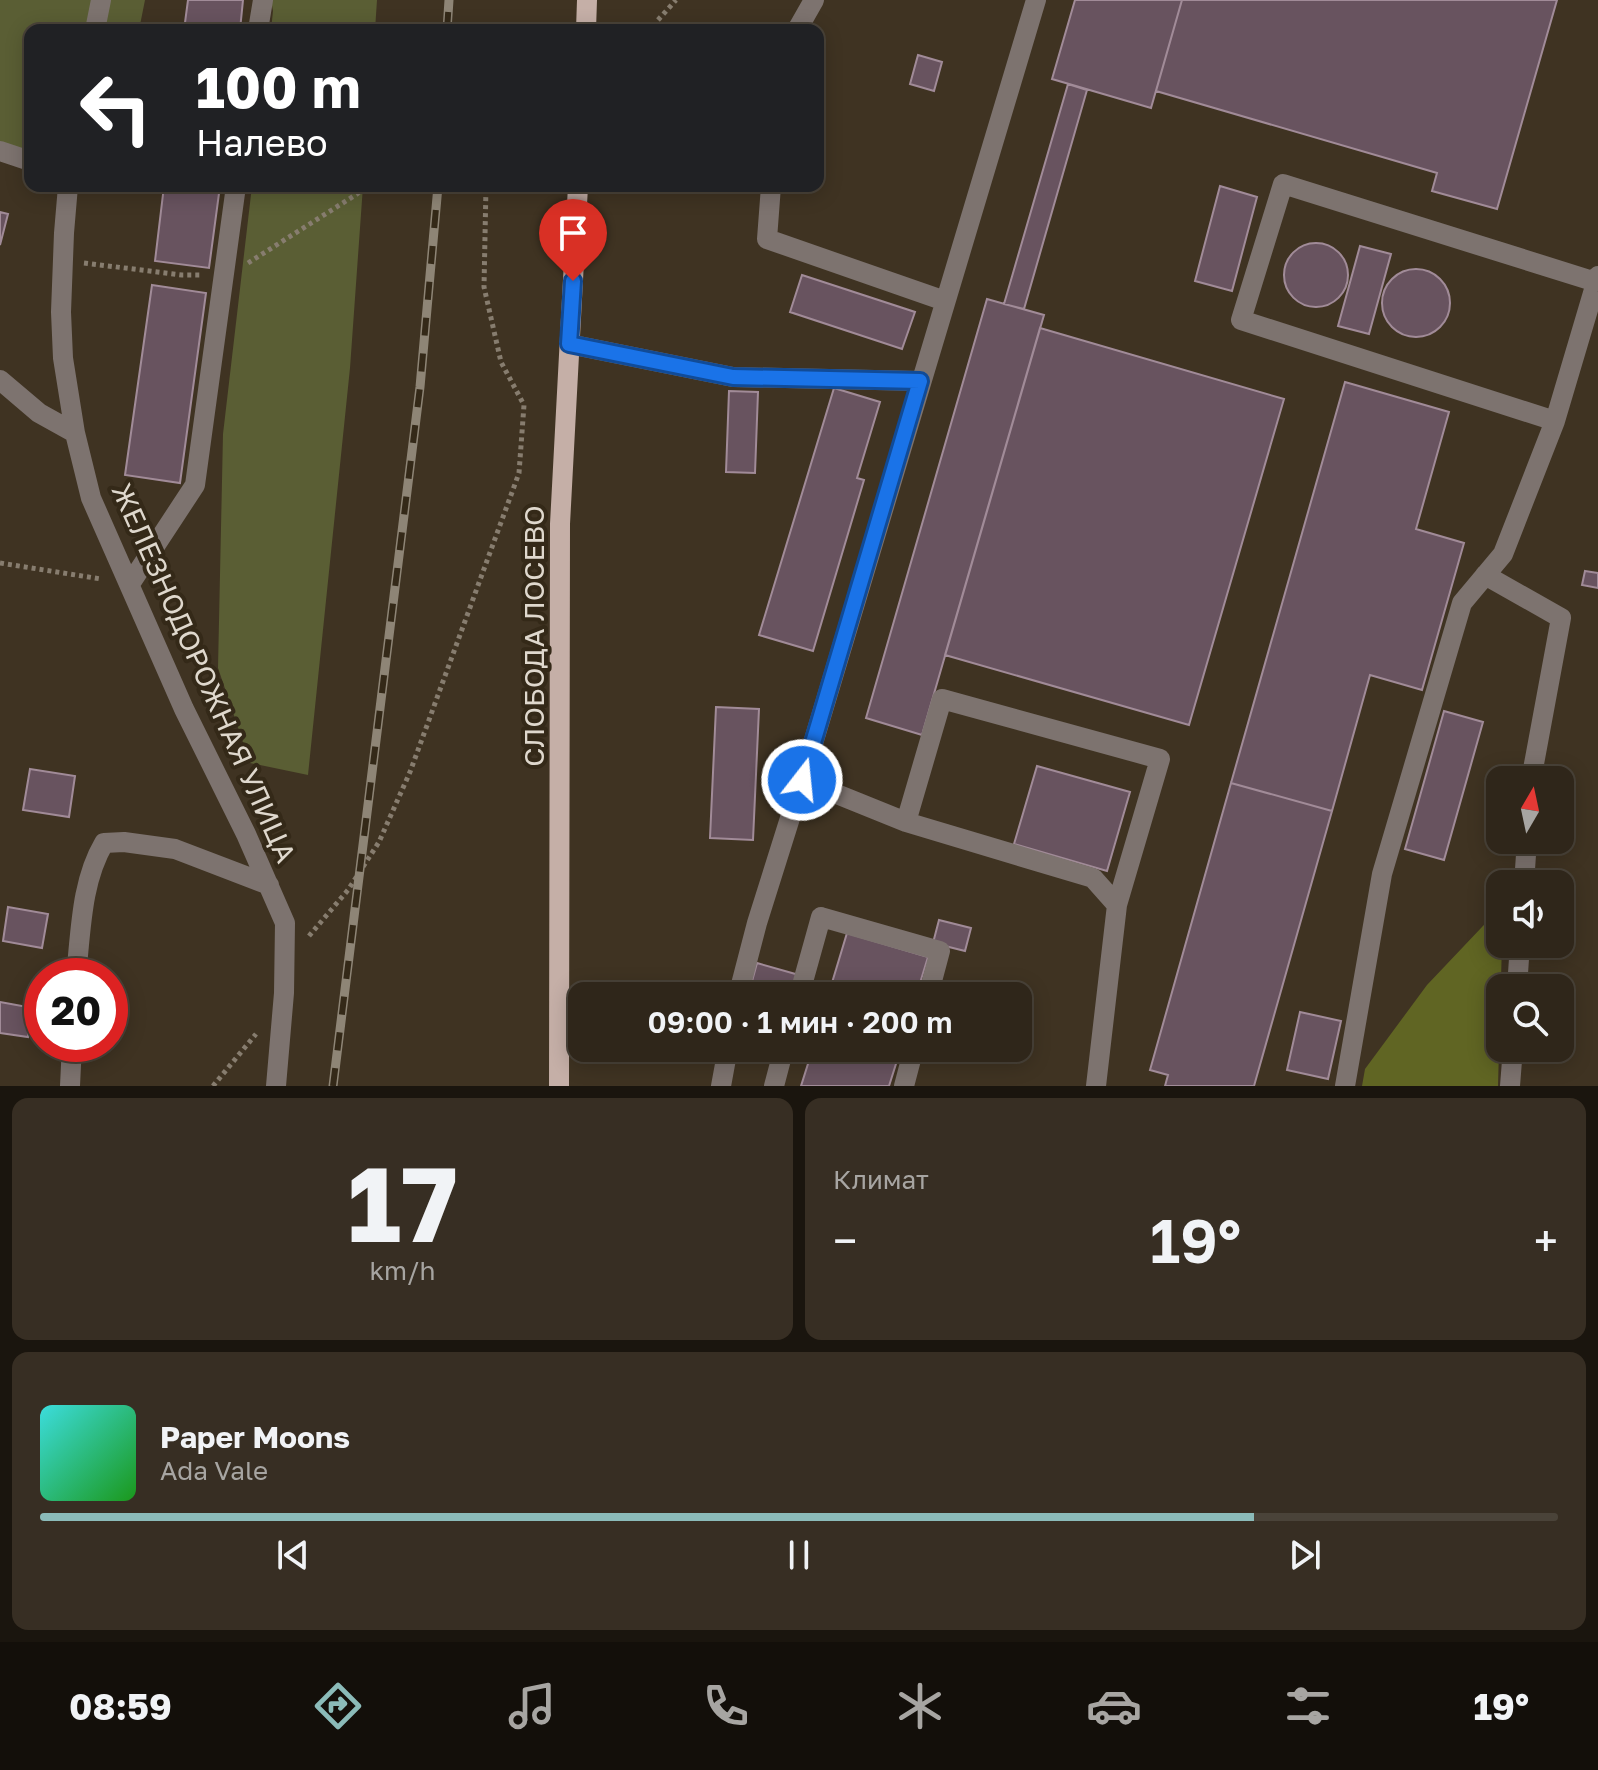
<!DOCTYPE html>
<html lang="ru">
<head>
<meta charset="utf-8">
<style>
	:root { --surface:#2f261a; --page:#372e23; --text:#f1f3f6; --muted:#a7a5a2; --line:#4a4339; --accent:#8bbbb9 }
	body { margin:0; font-family:"Golos Text",sans-serif; background:var(--page); color:var(--text); height:100vh; display:flex; flex-direction:column; font-size:30px; white-space:nowrap }
	* { box-sizing:border-box; margin:0 }
	p { font-size:26px; color:var(--muted) }
	.icon { flex:none; width:44px; height:44px; fill:none; stroke:currentColor; stroke-width:2; stroke-linecap:round; stroke-linejoin:round }
	.map { position:relative; height:1086px; overflow:hidden }
	.drawer { display:flex; flex-direction:column; gap:12px; padding:12px; background:#1a150e; flex:1 }
	.drawer>* { flex:none }
	.guide { position:absolute; left:24px; top:24px; width:800px; height:168px; border-radius:16px; box-shadow:0 4px 20px #0003,0 0 0 2px var(--line); background:#202124; color:#fff; overflow:hidden }
	.needle { width:52px; rotate:9deg }
	.controls { position:absolute; left:1486px; top:766px; display:grid; gap:16px }
	.controls a { display:grid; place-items:center; width:88px; height:88px; border-radius:16px; background:var(--surface); box-shadow:0 4px 20px #0003,0 0 0 2px var(--line); font-size:40px }
	.speed { position:absolute; left:24px; top:958px; display:flex; gap:16px; font-size:40px; font-weight:700; text-align:center }
	.speed>* { display:grid; place-content:center; width:104px; height:104px; border-radius:50%; background:var(--surface); box-shadow:0 4px 20px #0003,0 0 0 2px var(--line); line-height:1 }
	.speed .limit { border:12px solid #d22; background:#fff; color:#111 }
	.pin { position:absolute; display:grid; place-items:center; width:68px; height:68px; color:#fff; margin:-82px -34px; border-radius:50% 50% 50% 0; rotate:-45deg; box-shadow:0 0 8px #0007 }
	.pin .icon { rotate:45deg }
	.me { position:absolute; width:88px; margin:-44px; rotate:16deg; stroke-linejoin:round; filter:drop-shadow(0 0 6px #0008) }
	.turn { display:flex; align-items:center; gap:28px; height:168px; padding:0 40px; font-size:36px }
	.turn .icon { width:104px; height:104px; stroke-width:2.5 }
	.turn b { display:block; font-size:56px; line-height:68px }
	.big { font-size:60px; font-weight:600; line-height:1.1 }
	.drawer .tile { flex:1; display:flex; flex-direction:column; justify-content:center; gap:12px; min-width:0; padding:0 28px; border-radius:16px; background:var(--page) }
	.drawer .dial { align-items:center; gap:0 }
	.dial b { font-size:104px; line-height:1 }
	.song { display:flex; align-items:center; gap:24px }
	.cover { width:96px; height:96px; border-radius:12px; background:linear-gradient(135deg,hsl(180 70% 55%),hsl(120 70% 35%)) }
	.played { height:8px; border-radius:4px; background:linear-gradient(90deg,var(--accent) 80%,var(--line) 80%) }
	.keys { display:flex; justify-content:space-around; direction:ltr }
	.heat { display:flex; justify-content:space-between; align-items:center; font-size:44px; direction:ltr }
	.drawer .tiles { flex:1; display:grid; gap:12px; grid-template-columns:1fr 1fr }
	.tile:last-child { grid-column:span 2 }
	.trip { position:absolute; left:568px; top:982px; width:464px; height:80px; border-radius:16px; background:var(--surface); box-shadow:0 4px 20px #0003,0 0 0 2px var(--line); font-weight:600; line-height:80px; text-align:center }
	.tabs { display:flex; height:128px; justify-content:space-around; align-items:center; background:#130f0a; color:var(--muted) }
	.tabs .icon { width:56px; height:56px }
	.tabs .selected { color:var(--accent) }
	.tabs b { font-size:36px; color:var(--text) }
	.map>svg:first-child { display:block }
	.green { fill:#5a5e34 }
	.forest { fill:#606523 }
	.building { fill:#68535f; stroke:#a18b98; stroke-width:2 }
	.lines { fill:none; stroke-linecap:round; stroke-linejoin:round }
	.path { stroke:#877d6f; stroke-width:5; stroke-dasharray:4 4; stroke-linecap:butt }
	.minor { stroke:#7d736f; stroke-width:20 }
	.major { stroke:#c5afa7; stroke-width:20 }
	.rail-casing { stroke:#8e8576; stroke-width:9 }
	.rail { stroke:#342918; stroke-width:6; stroke-dasharray:18; stroke-linecap:butt }
	.route-casing { stroke:#114b97; stroke-width:20 }
	.route { stroke:#1a73e8; stroke-width:14 }
	.labels { text-anchor:middle; stroke-width:8; stroke-linejoin:round; paint-order:stroke }
	.street-label { font-size:28px; fill:#dfd8cd; stroke:#342918 }
</style>
</head>
<body>
<div class="map">
<svg width="1598" height="1086" viewBox="0 0 1598 1086">
	<rect width="100%" height="100%" fill="#3f3322"/>
	<path class="green" d="M0 0H145L139 30H30V161L0 151Z
		M271 0H377L375 30H271L273 11Z
		M252 186H363L350 368 308 775 250 763 218 668 223 434Z"/>
	<path class="forest" d="M1500 908V944H1502L1498 1086H1362L1365 1069 1427 985Z"/>
	<path class="building" d="M188 0H243L240 30H184Z
		M1075 0H1182L1151 108 1052 79Z
		M1182 0H1557L1497 209 1432 191 1437 173 1156 91Z
		M918 55 942 62 934 91 910 84Z
		M1068 84 1087 90 1024 309 1004 304Z
		M164 186H220L209 268 155 261Z
		M1220 186 1257 197 1232 291 1195 281Z
		M0 212 8 214 0 245Z
		M1284 275a32 32 0 1 1 64 0a32 32 0 1 1-64 0Z
		M1360 246 1391 254 1369 334 1338 326Z
		M1382 303a34 34 0 1 1 68 0a34 34 0 1 1-68 0Z
		M802 275 915 312 902 349 790 312Z
		M152 285 206 293 180 483 125 475Z
		M987 299 1044 315 922 735 866 718Z
		M1040 328 1284 399 1189 725 945 655Z
		M1345 382 1449 412 1416 529 1464 543 1422 690 1370 675 1332 811 1231 783Z
		M834 388 880 402 857 478 864 480 813 651 759 635Z
		M729 391 758 392 755 473 726 472Z
		M1585 571 1598 573V588L1582 585Z
		M716 707 759 709 753 840 710 838Z
		M1444 711 1483 722 1444 860 1405 849Z
		M1037 766 1130 792 1107 871 1014 844Z
		M30 769 75 776 69 817 23 810Z
		M1231 783 1332 811 1254 1086H1165L1168 1075 1150 1070Z
		M8 907 48 914 42 948 3 941Z
		M939 920 971 928 965 951 933 943Z
		M847 933 928 957 916 996H828Z
		M757 963 799 975 793 996H748Z
		M0 1002 33 1008 28 1037 0 1033Z
		M1300 1012 1341 1021 1328 1079 1287 1070Z
		M813 1048H901L889 1086H801Z"/>
	<g class="lines">
		<path class="path" d="M658 20 676 0
			M84 263 182 275H201
			M248 263 357 194 365 186
			M0 563 101 579
			M309 936 348 890 379 842 410 772 519 473 524 405 501 362 484 287 486 186
			M213 1086 256 1034"/>
		<path class="minor" d="M1036 0 802 780 906 822 1093 878 1117 905 1096 1086
			M95 30 101 0
			M258 30 263 0
			M797 30 814 0
			M0 151 30 161
			M68 186 64 233 61 312 63 358 75 433 91 498 184 709 246 834 285 923 284 993 276 1086
			M771 186 767 239 945 301
			M569 344 733 377 920 381
			M0 380 39 413 75 433
			M1555 421 1241 320 1283 184 1596 282
			M1485 575 1561 618 1531 780
			M130 584 195 485 236 186
			M906 822 942 699 1160 759 1117 905
			M1524 884 1527 840
			M76 976C81 931 81 882 104 843L124 842 175 849 269 885
			M1517 988 1520 944
			M738 996 757 923 802 780
			M799 996 821 917 940 951 928 996
			M70 1086 72 1044
			M721 1086 728 1048
			M774 1086 784 1048
			M904 1086 914 1048
			M1345 1086 1382 874 1462 603 1503 554 1555 421 1598 276
			M1510 1086 1513 1048"/>
		<path class="major" d="M586 30 587 0
			M559 1086 560 524 578 186"/>
		<defs>
			<path id="rail" d="M447 30 449 0
				M333 1086 420 387 438 186"/>
		</defs>
		<use href="#rail" class="rail-casing"/>
		<use href="#rail" class="rail"/>
	</g>
	<g class="lines">
		<defs>
			<path id="route" d="M573 281 569 344 733 377 920 381 802 780"/>
		</defs>
		<use href="#route" class="route-casing"/>
		<use href="#route" class="route"/>
	</g>
	<g class="labels">
		<g class="street-label">
			<text transform="translate(534 636) rotate(-90)" y="10">СЛОБОДА ЛОСЕВО</text>
			<text transform="translate(204 673) rotate(66)" y="10">ЖЕЛЕЗНОДОРОЖНАЯ УЛИЦА</text>
		</g>
	</g>
</svg>
<div class="controls">
<a><svg class="needle" viewBox="-14 -14 28 28"><path d="M0-13l5 13h-10z" fill="#e53935"/><path d="M0 13l5-13h-10z" fill="#a7a5a2"/></svg></a>
<a><svg class="icon" aria-label="sound" viewBox="0 0 24 24"><path d="M4 9h4l5-4v14l-5-4H4zM17 9q2 3 0 6"/></svg></a>
<a><svg class="icon" aria-label="search" viewBox="0 0 24 24"><circle cx="10" cy="10" r="6"/><path d="M15 15l6 6"/></svg></a>
</div>
<div class="speed"><div class="limit">20</div></div>
<div class="pin" style="left:573px;top:281px;background:#d93025"><svg class="icon" aria-label="arrive" viewBox="0 0 24 24"><path d="M6 21V4h12l-3 4 3 4H6"/></svg></div>
<svg class="me" style="left:802px;top:780px" viewBox="-20 -20 40 40"><circle r="17" fill="#1a73e8" stroke="#fff" stroke-width="3"/><path d="M0-11L8 9 0 5-8 9z" fill="#fff"/></svg>
<div class="trip">09:00 · 1 мин · 200 m</div>
<div class="guide">
<div class="turn"><svg class="icon" aria-label="left" viewBox="0 0 24 24"><path d="M17 20v-9H6M10 6l-5 5 5 5"/></svg><div><b>100 m</b>Налево</div></div>
</div>
</div>
<section class="drawer">
<div class="tiles">
<div class="tile dial"><b>17</b><p>km/h</p></div>
<div class="tile"><p>Климат</p>
<div class="heat"><a>−</a><b class="big">19°</b><a>+</a></div>
</div>
<div class="tile">
<div class="song"><i class="cover"></i><div><b>Paper Moons</b><p>Ada Vale</p></div></div>
<div class="played"></div>
<div class="keys"><svg class="icon" aria-label="previous" viewBox="0 0 24 24"><path d="M18 5L8 12l10 7zM5 5v14"/></svg><svg class="icon" aria-label="pause" viewBox="0 0 24 24"><path d="M8 5v14M16 5v14"/></svg><svg class="icon" aria-label="next" viewBox="0 0 24 24"><path d="M6 5l10 7-10 7zM19 5v14"/></svg></div>
</div>
</div>
</section>
<nav class="tabs">
<b>08:59</b>
<svg class="icon selected" aria-label="directions" viewBox="0 0 24 24"><path d="M12 3l9 9-9 9-9-9zM9 14v-3h6M13 9l2 2-2 2"/></svg>
<svg class="icon" aria-label="music" viewBox="0 0 24 24"><path d="M9 18V5l10-2v13"/><circle cx="6" cy="18" r="3"/><circle cx="16" cy="16" r="3"/></svg>
<svg class="icon" aria-label="phone" viewBox="0 0 24 24"><path d="M5 4h4l2 5-3 2q2 4 5 5l2-3 5 2v4C11 20 4 13 5 4z"/></svg>
<svg class="icon" aria-label="climate" viewBox="0 0 24 24"><path d="M12 3v18M4 7l16 10M4 17L20 7"/></svg>
<svg class="icon" aria-label="car" viewBox="0 0 24 24"><path d="M5 17H2v-5l4-1 3-4h7l3 4 3 1v5h-3M9 17h6M6 11h13"/><circle cx="7" cy="17" r="2"/><circle cx="17" cy="17" r="2"/></svg>
<svg class="icon" aria-label="filters" viewBox="0 0 24 24"><path d="M4 7h16M4 17h16"/><circle cx="9" cy="7" r="2"/><circle cx="15" cy="17" r="2"/></svg>
<b>19°</b>
</nav>
</body>
</html>
